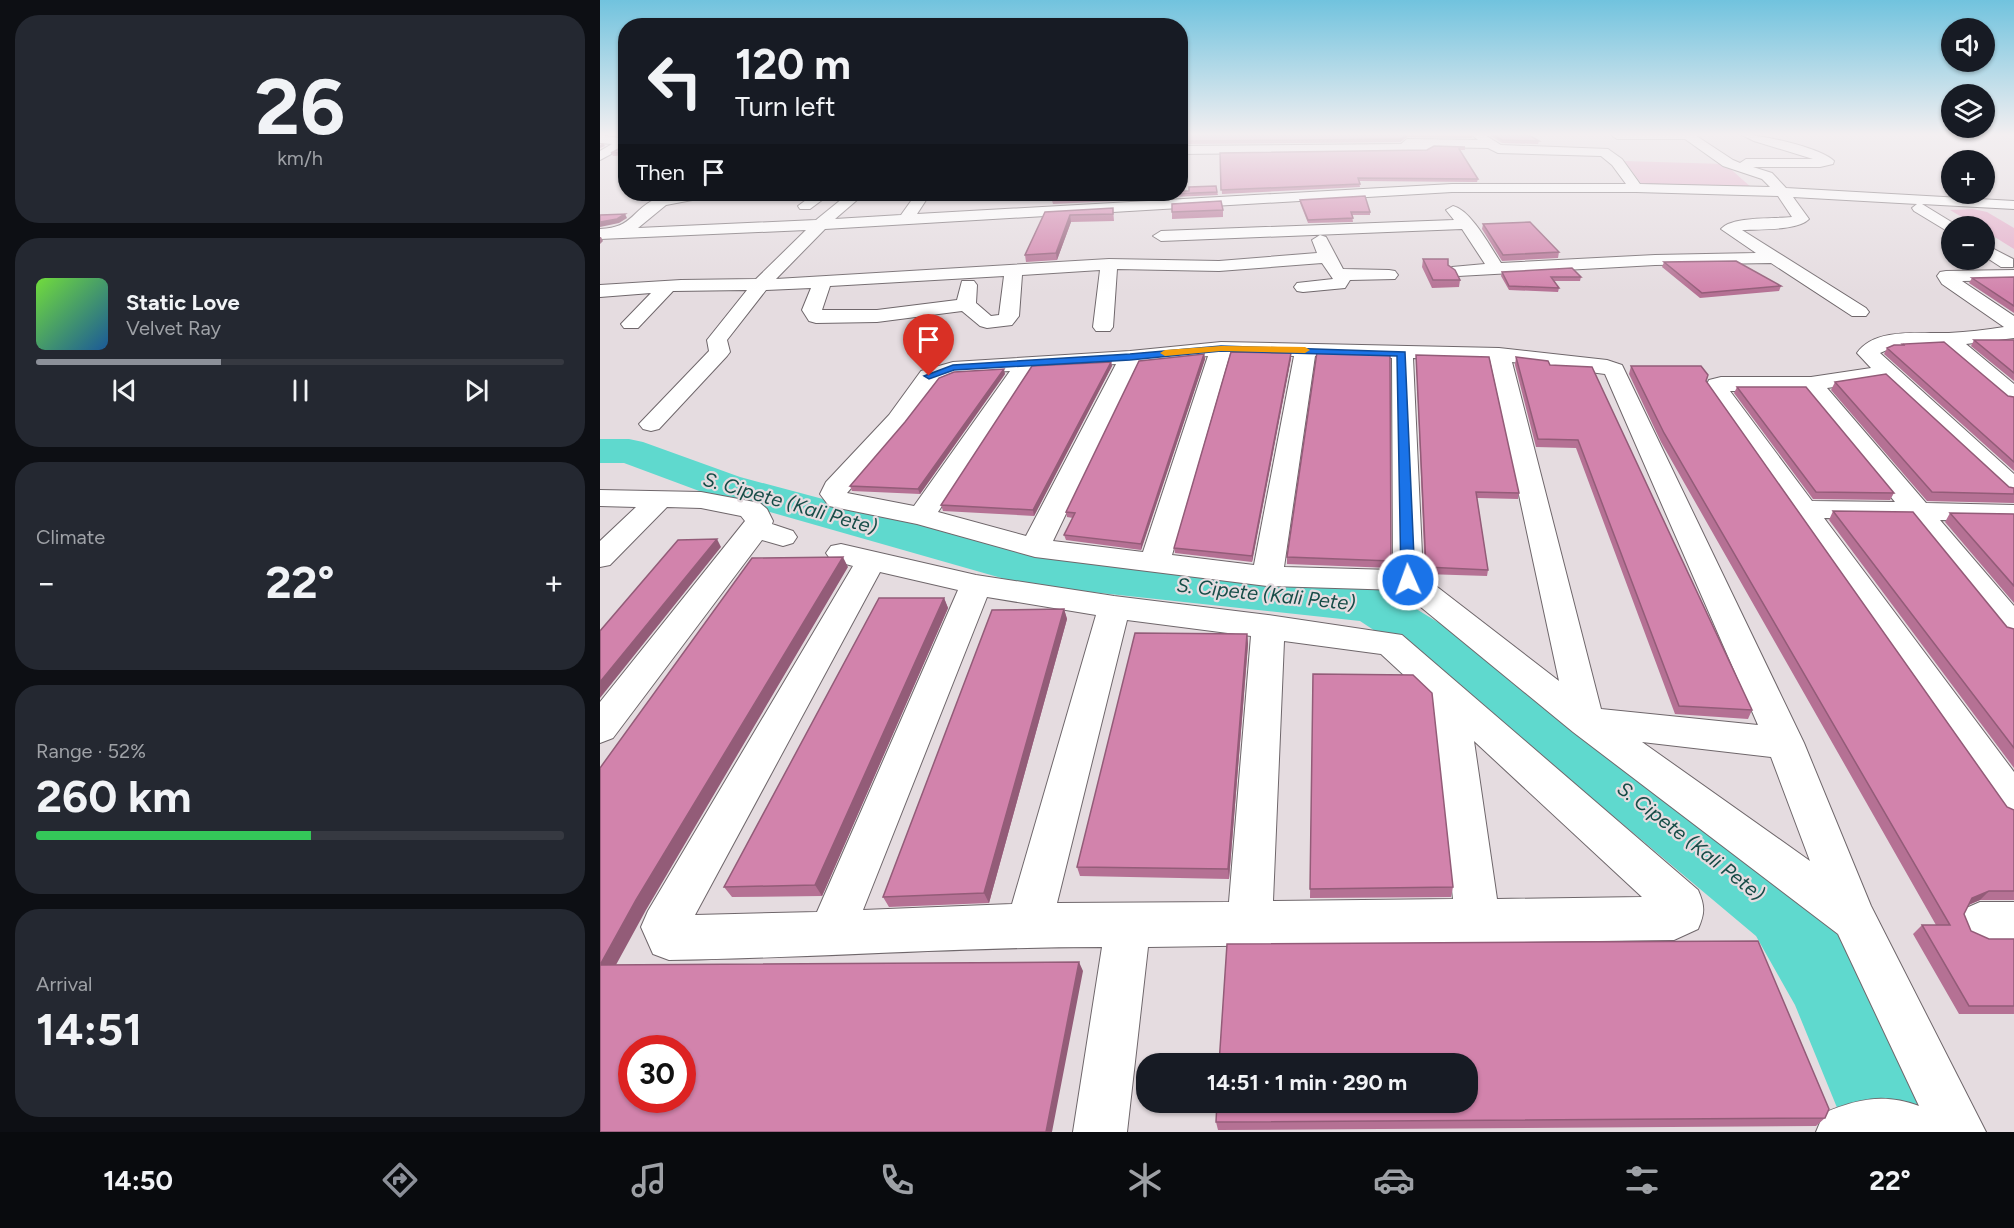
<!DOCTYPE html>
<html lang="en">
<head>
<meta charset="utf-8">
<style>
	:root { --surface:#171b24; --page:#242831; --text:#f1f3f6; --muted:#9ea1a6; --line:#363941; --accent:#8c9099 }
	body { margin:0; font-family:Figtree,sans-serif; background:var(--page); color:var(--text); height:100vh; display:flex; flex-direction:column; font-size:22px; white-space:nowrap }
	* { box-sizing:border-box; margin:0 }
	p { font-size:20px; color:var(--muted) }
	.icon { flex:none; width:33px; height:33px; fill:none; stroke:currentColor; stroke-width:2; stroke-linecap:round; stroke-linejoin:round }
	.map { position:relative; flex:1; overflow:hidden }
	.sheet { display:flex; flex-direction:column; gap:15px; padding:15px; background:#0d0f14; width:600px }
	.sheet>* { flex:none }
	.hud { position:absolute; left:18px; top:18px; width:570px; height:183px; border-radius:24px; box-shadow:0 2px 4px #0004; background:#171b24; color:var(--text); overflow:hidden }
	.buttons { position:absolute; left:1341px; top:18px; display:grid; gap:12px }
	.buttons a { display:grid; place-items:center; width:54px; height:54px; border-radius:50%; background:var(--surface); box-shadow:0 2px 4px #0004; font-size:30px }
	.speed { position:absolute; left:18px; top:1035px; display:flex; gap:12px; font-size:30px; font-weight:700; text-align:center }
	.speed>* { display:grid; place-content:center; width:78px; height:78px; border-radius:50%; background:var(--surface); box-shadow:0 2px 4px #0004; line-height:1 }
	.speed .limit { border:9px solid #d22; background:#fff; color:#111 }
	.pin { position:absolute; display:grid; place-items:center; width:51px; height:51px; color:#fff; margin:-62px -26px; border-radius:50% 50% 50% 0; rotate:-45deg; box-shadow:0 0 6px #0007 }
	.pin .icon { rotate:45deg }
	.me { position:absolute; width:66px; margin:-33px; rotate:358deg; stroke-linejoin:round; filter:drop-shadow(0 0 4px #0008) }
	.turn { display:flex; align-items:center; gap:21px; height:126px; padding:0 18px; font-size:27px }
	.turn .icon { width:78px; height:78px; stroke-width:2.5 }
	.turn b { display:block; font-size:42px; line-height:51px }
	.then { display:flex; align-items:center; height:57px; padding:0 18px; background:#0003; gap:12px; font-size:22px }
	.big { font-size:45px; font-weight:700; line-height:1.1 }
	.sheet .tile { flex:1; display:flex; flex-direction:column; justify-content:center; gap:9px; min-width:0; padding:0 21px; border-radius:24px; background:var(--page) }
	.sheet .dial { align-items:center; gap:0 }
	.dial b { font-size:78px; line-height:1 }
	.song { display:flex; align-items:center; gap:18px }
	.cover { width:72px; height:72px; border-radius:9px; background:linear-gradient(135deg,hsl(100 70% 55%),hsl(210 70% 35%)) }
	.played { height:6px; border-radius:3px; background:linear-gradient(90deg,var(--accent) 35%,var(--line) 35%) }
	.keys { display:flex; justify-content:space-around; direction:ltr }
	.heat { display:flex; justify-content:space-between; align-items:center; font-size:33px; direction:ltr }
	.charge { height:9px; border-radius:4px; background:linear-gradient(90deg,#34c759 52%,var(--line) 0) }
	.trip { position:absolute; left:536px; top:1053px; width:342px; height:60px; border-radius:24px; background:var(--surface); box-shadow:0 2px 4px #0004; font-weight:700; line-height:60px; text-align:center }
	.dock { display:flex; height:96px; justify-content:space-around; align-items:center; background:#090b0e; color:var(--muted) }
	.dock .icon { width:42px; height:42px }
	.dock .active { color:var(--accent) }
	.dock b { font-size:27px; color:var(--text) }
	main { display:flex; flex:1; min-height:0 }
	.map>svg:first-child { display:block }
	.green { fill:#e4adc9 }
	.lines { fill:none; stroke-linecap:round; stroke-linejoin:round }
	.river { fill:#5fd9ce; fill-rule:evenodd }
	.street-casing { stroke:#6f676b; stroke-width:2 }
	.street { fill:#fff; fill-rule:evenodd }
	.wall { fill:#b57194 }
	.shaded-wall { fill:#935c78 }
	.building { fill:#d283ac; stroke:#935c78; stroke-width:1.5; fill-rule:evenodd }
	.route { fill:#1a73e8; stroke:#114b97; stroke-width:1.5 }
	.slow { fill:#f59e0b }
	.labels { text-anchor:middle; stroke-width:4.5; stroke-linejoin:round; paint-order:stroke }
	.water-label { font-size:20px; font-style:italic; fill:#164c47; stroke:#e5dce0 }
</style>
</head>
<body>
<main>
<section class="sheet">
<div class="tile dial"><b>26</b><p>km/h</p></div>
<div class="tile">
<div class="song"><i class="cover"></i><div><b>Static Love</b><p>Velvet Ray</p></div></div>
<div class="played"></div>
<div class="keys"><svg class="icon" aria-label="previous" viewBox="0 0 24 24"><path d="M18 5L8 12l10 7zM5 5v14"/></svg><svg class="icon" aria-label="pause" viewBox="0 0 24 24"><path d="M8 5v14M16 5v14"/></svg><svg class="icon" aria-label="next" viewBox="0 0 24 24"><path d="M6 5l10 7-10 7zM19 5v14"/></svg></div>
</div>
<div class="tile"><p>Climate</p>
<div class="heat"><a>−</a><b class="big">22°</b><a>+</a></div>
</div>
<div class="tile"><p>Range · 52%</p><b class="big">260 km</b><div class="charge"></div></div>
<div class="tile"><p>Arrival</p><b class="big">14:51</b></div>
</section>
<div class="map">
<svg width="1414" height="1132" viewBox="0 0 1414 1132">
	<rect width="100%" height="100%" fill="#e5dce0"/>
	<path class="green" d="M1024 161 1125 164 1153 189 1043 186Z
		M1373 209 1387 212 1414 228V249L1385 231 1384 226H1377L1350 210Z"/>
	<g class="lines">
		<path class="river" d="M0 439H29L43 442 140 477 426 553 772 588 790 593 895 657 1206 888 1249 952 1333 1132H1247L1195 1005 1156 936 857 685 760 621 426 585 110 495 24 463H0Z"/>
		<defs>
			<path id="street" d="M0 135 26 139V146L0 160V151L12 144 0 143Z
				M872 135H885L901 145 1008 149 1022 159 1040 184 1170 187 1162 179 1123 166 1085 139H1017L1011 135H1095L1133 160 1140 163 1146 159H1213L1154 141 1142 135C1161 134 1221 148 1234 161L1233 164 1220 167H1153L1172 173 1186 188 1414 201V209L1322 204 1358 226H1352V234L1314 211 1312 208 1317 204 1193 197 1209 219C1198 231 1158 229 1142 230L1266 308 1269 312 1266 316H1252L1171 263 1055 265 858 276 852 275 849 271 852 267 885 264 862 229 561 241 553 236 561 231 854 220 846 210 853 206C871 210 891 248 901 263L1055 255 1156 253 1121 229C1132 216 1175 219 1192 217L1178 196 1036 192H852L225 229 176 279 509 259 619 261 717 253 712 240 720 235 726 237 743 269 789 270 795 271 798 275 795 279 750 280 745 288 703 292 697 291 694 287 697 283 733 279 722 263 619 271 517 269 513 327 510 331H496L493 327 500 270 422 275 419 316 412 325 387 328 380 326 362 311 277 322 216 323 209 321 202 310 211 288 166 290 127 340 130 352 127 356 59 429 51 431 43 429 39 424 109 351 107 340 147 290 73 291 38 328H24L21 324 51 293 0 297V285L81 280 156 279 206 230 0 239V229C34 228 32 208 58 198 73 192 94 192 110 194L108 197 66 205 38 228 216 220 248 194H264L235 219 301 215 316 194H330L317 214 852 184H1026L1012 165 1001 156 898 153 888 148 833 147 827 151 580 154V146L801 144 807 139 878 140ZM404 276 399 315 391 316 376 303 377 285 374 281H362L357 300 277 310H222L230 286Z
				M153 194H191C184 201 160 201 153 194Z
				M214 194H230L210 209H200L198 206Z
				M1384 244 1413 259V267H1401L1384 256Z
				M1414 270V280L1362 281 1414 316V338L1366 344 1414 384V402L1406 400 1342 345 1294 347 1280 353 1414 474V496L1405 494 1283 380 1227 388 1326 503 1414 505V521L1340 520 1414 606V638L1402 635 1309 519 1224 518 1414 772V820L1400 815 1105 388 1109 380 1121 377H1211L1271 368 1257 353C1275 327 1321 334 1349 333 1367 332 1386 330 1404 327L1342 284 1337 276 1340 272 1346 271ZM1130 391H1205L1295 502 1212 501Z
				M621 342 899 348 1007 360 1022 365 1204 743 1271 906 1386 1132H1216L1224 1113C1257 1099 1284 1093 1319 1106L1238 934 973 732 800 590 667 586 435 557 317 524 229 506 220 494 226 482 289 415 321 371 353 362 530 351ZM630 354 694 356 654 565 572 555ZM608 356 543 552 453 541 538 363ZM715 356 792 358 793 570 684 567ZM813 358 890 360 959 681 823 576ZM912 362 1005 374 1158 725 1001 709ZM516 364 426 536 338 512 432 369ZM410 371 314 506 247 493 305 425 337 381 355 374ZM1042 742 1171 757 1210 861Z
				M0 490 101 492 160 503 167 509 173 521 172 524 193 531 197 537 193 543 183 546 162 540 13 738 0 743V702L145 521 141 516 101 508 67 507 10 565 0 567V541L36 507 0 506Z
				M241 544 376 575 514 596 668 615 802 635 1098 890C1105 906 1105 913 1098 929L1074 940 548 947 527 1132H473L502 947C357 947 214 958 69 960L53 954 41 927 48 911 253 566 231 560 226 553 231 546ZM280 572 358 590 217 912 95 915ZM387 597 496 615 412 904 263 910ZM527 620 651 636 629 902 457 903ZM684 641 781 654 833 702 853 899 673 901ZM874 741 1042 897 897 899Z
				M1380 902H1414V946H1380L1364 939 1357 924 1364 909Z"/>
		</defs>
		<use href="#street" class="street-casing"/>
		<use href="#street" class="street"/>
	</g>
	<path class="wall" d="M11 135H26V137Z
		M580 135H872V138L807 137 800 142 580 144Z
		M889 135H929L939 141 938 144 902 143Z
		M26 145V155L13 156 11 153Z
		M865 147V150H860L878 179 877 182 759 181 760 187 622 194 620 153 827 150Z
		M589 191 617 192 618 195 572 197V194Z
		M472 194H512L513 201 453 204 451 197Z
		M700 200 770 212V215H752L753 222 708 223 700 203Z
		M513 208 514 221 471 222 457 260 426 262 425 255 445 212Z
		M623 210V217L572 219V212Z
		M883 224 959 252 958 258 902 261 882 229Z
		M823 259 848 265 860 280 859 287 832 288 822 267Z
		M1064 262 1181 286 1179 291 1100 298 1062 267Z
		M902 272 981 277 980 281H954L959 288 958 292 909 290 901 276Z
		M1414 277V313L1369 283 1372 278Z
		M1374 340H1414V381L1371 346Z
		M1303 344 1408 396 1414 397V471L1284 354 1287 348 1302 345Z
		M691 353V358L652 562 575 553 574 548Z
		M604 354 605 359 541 550 466 540 464 535 473 518 467 517 466 512Z
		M816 355 919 493 918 499 877 498 888 570 887 576 825 574Z
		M916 357 950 365 1152 710 1148 719 1075 714 976 448 936 447 915 365Z
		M511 362 512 366 434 516 343 511 341 505Z
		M1031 366 1106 381 1407 807 1414 810V900H1380L1369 905 1364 914 1371 931 1389 939H1414V1014H1359L1313 934 1322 925H1336L1061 442 1029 374Z
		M405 374 320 494 252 491 250 486Z
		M1235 382 1409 487 1414 488V503L1327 501 1231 390Z
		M1137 387 1294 493 1290 500 1213 499 1134 393Z
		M1233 511 1407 627 1414 629V768L1229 520Z
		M1350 513 1414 514V603L1345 522Z
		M687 557 791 561V568L687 564Z
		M344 598 348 608 222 896 132 897 124 887Z
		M464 609 467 619 389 903 289 907 283 897Z
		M647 634 648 644 629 879 480 876 477 867Z
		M713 674 853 887 851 897 710 898Z
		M1225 1118 1216 1126 618 1130 616 1122Z"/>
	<path class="shaded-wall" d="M806 135H807V137L800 142V139Z
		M3 143 5 146 0 148V145Z
		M25 214 27 218 19 223 0 227V222Z
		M470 215 471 222 457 260 456 253Z
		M0 237H1L3 241 0 244Z
		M691 353V358L652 562V556Z
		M604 354 605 359 541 550V544Z
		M511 362 512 366 434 516 433 510Z
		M404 369 405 374 320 494 318 489Z
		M117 539 121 547 0 698V682Z
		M243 557 248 567 46 910 11 974 0 965 36 900Z
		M344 598 348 608 222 896 215 885Z
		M464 609 467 619 389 903 384 893Z
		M647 634 648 644 629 879 628 869Z
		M1389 891 1380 900 1363 907 1372 898Z
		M479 962 483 971 452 1132H446Z"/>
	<path class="building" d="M580 135H806L800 139 580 141Z
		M894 135H929L939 141 902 140Z
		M26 145V152L11 153Z
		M834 146 865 147H860L859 149 878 179 758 178 760 184 621 190 620 153 827 150Z
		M616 186 617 192 572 194H580V191H589V187Z
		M453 194H512L451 197Z
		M765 196 770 212H751L753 218 708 220 700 200Z
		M621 201 623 210 572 212V204Z
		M513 208V214L470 215 456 253 425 255 445 212Z
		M25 214 17 219 0 222V215Z
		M930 222 959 252 903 255 883 224Z
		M823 259H848V265L855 270 860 280H833Z
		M1136 261 1181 286 1102 293 1064 262Z
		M972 268 981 277H951L959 288 909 286 902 272Z
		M1414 277V306L1372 278Z
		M1374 340H1414V373Z
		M1344 342 1408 396 1414 397V462L1287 348 1294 345H1305L1303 344Z
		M631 352 691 353 652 556 574 548Z
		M717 352 790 354 791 561 687 557Z
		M604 354 541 544 464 535 475 513 466 512 539 361Z
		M816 355 889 357 919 493 876 492 888 570 826 567Z
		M916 357 948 361 950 365 992 367 1152 710 1079 706 978 440 938 439Z
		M511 362 433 510 341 505 432 366Z
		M1031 366H1101L1108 375 1106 381 1407 807 1414 810V891H1389L1372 898 1364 914 1371 931 1389 939H1414V1006H1369L1322 925H1350L1064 433Z
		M404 369 318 489 250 486 305 422 339 378 354 372Z
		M1286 374 1409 487 1414 488V494L1332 492 1235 382Z
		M1137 387H1206L1294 493 1216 492Z
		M1233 511 1313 512 1407 627 1414 629V748Z
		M1350 513 1414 514V586Z
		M117 539 0 682V631L78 540Z
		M243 557 36 900 0 965 479 962 446 1132H0V768L152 558ZM32 1048H82V1100H32Z
		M279 598H344L215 885 124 887Z
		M464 609 384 893 283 897 392 610Z
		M535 633 647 634 628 869 477 867Z
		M713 674 813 675 832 693 853 887 710 889Z
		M1158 941 1229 1109 1225 1118 616 1122 617 1102H867V1064H619L627 944Z"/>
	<linearGradient id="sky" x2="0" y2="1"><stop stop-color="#71c3de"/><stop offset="0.46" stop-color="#f3eff1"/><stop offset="1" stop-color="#f3eff1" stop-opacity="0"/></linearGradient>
	<rect width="1414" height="293" fill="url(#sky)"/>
	<path class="route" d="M621 346 805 352 815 580 813 583 808 585 801 580 797 356 621 351 530 360 354 370 329 379 324 376 353 365 530 354Z"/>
	<path class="slow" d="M621 346 705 347 710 350 705 353 621 351 565 356 560 353 565 350Z"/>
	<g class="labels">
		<g class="water-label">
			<text transform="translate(190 503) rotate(16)" y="7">S. Cipete (Kali Pete)</text>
			<text transform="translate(666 594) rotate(6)" y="7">S. Cipete (Kali Pete)</text>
			<text transform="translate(1091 841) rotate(38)" y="7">S. Cipete (Kali Pete)</text>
		</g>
	</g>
</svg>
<div class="buttons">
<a><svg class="icon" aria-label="sound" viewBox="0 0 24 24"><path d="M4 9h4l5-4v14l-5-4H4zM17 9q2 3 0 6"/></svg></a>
<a><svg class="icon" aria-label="layers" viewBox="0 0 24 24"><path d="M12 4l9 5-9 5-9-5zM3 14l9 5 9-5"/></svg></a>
<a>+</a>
<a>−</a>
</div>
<div class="speed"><div class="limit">30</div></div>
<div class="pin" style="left:329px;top:376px;background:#d93025"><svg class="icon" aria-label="arrive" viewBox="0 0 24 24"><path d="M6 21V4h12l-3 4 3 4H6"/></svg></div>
<svg class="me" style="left:808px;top:580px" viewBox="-20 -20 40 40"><circle r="17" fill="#1a73e8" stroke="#fff" stroke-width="3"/><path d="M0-11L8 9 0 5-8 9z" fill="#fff"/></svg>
<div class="trip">14:51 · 1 min · 290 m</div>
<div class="hud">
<div class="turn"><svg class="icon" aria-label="left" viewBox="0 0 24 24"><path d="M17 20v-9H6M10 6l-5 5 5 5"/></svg><div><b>120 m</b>Turn left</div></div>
<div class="then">Then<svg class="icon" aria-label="arrive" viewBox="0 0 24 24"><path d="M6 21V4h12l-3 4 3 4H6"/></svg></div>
</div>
</div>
</main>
<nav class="dock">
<b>14:50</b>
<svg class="icon active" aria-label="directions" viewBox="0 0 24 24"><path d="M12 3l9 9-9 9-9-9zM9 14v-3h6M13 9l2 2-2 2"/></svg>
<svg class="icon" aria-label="music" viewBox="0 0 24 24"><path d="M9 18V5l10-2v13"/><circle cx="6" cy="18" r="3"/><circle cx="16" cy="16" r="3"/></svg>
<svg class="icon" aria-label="phone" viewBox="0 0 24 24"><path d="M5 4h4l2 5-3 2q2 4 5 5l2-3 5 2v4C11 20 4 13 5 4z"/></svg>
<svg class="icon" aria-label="climate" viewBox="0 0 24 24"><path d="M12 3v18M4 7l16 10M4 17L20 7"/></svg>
<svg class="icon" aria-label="car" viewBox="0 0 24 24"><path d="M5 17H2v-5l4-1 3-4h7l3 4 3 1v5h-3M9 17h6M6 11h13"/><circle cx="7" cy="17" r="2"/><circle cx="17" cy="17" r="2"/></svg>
<svg class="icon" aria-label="filters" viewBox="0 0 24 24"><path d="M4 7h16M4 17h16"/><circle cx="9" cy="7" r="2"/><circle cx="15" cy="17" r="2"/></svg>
<b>22°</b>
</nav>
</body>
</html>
